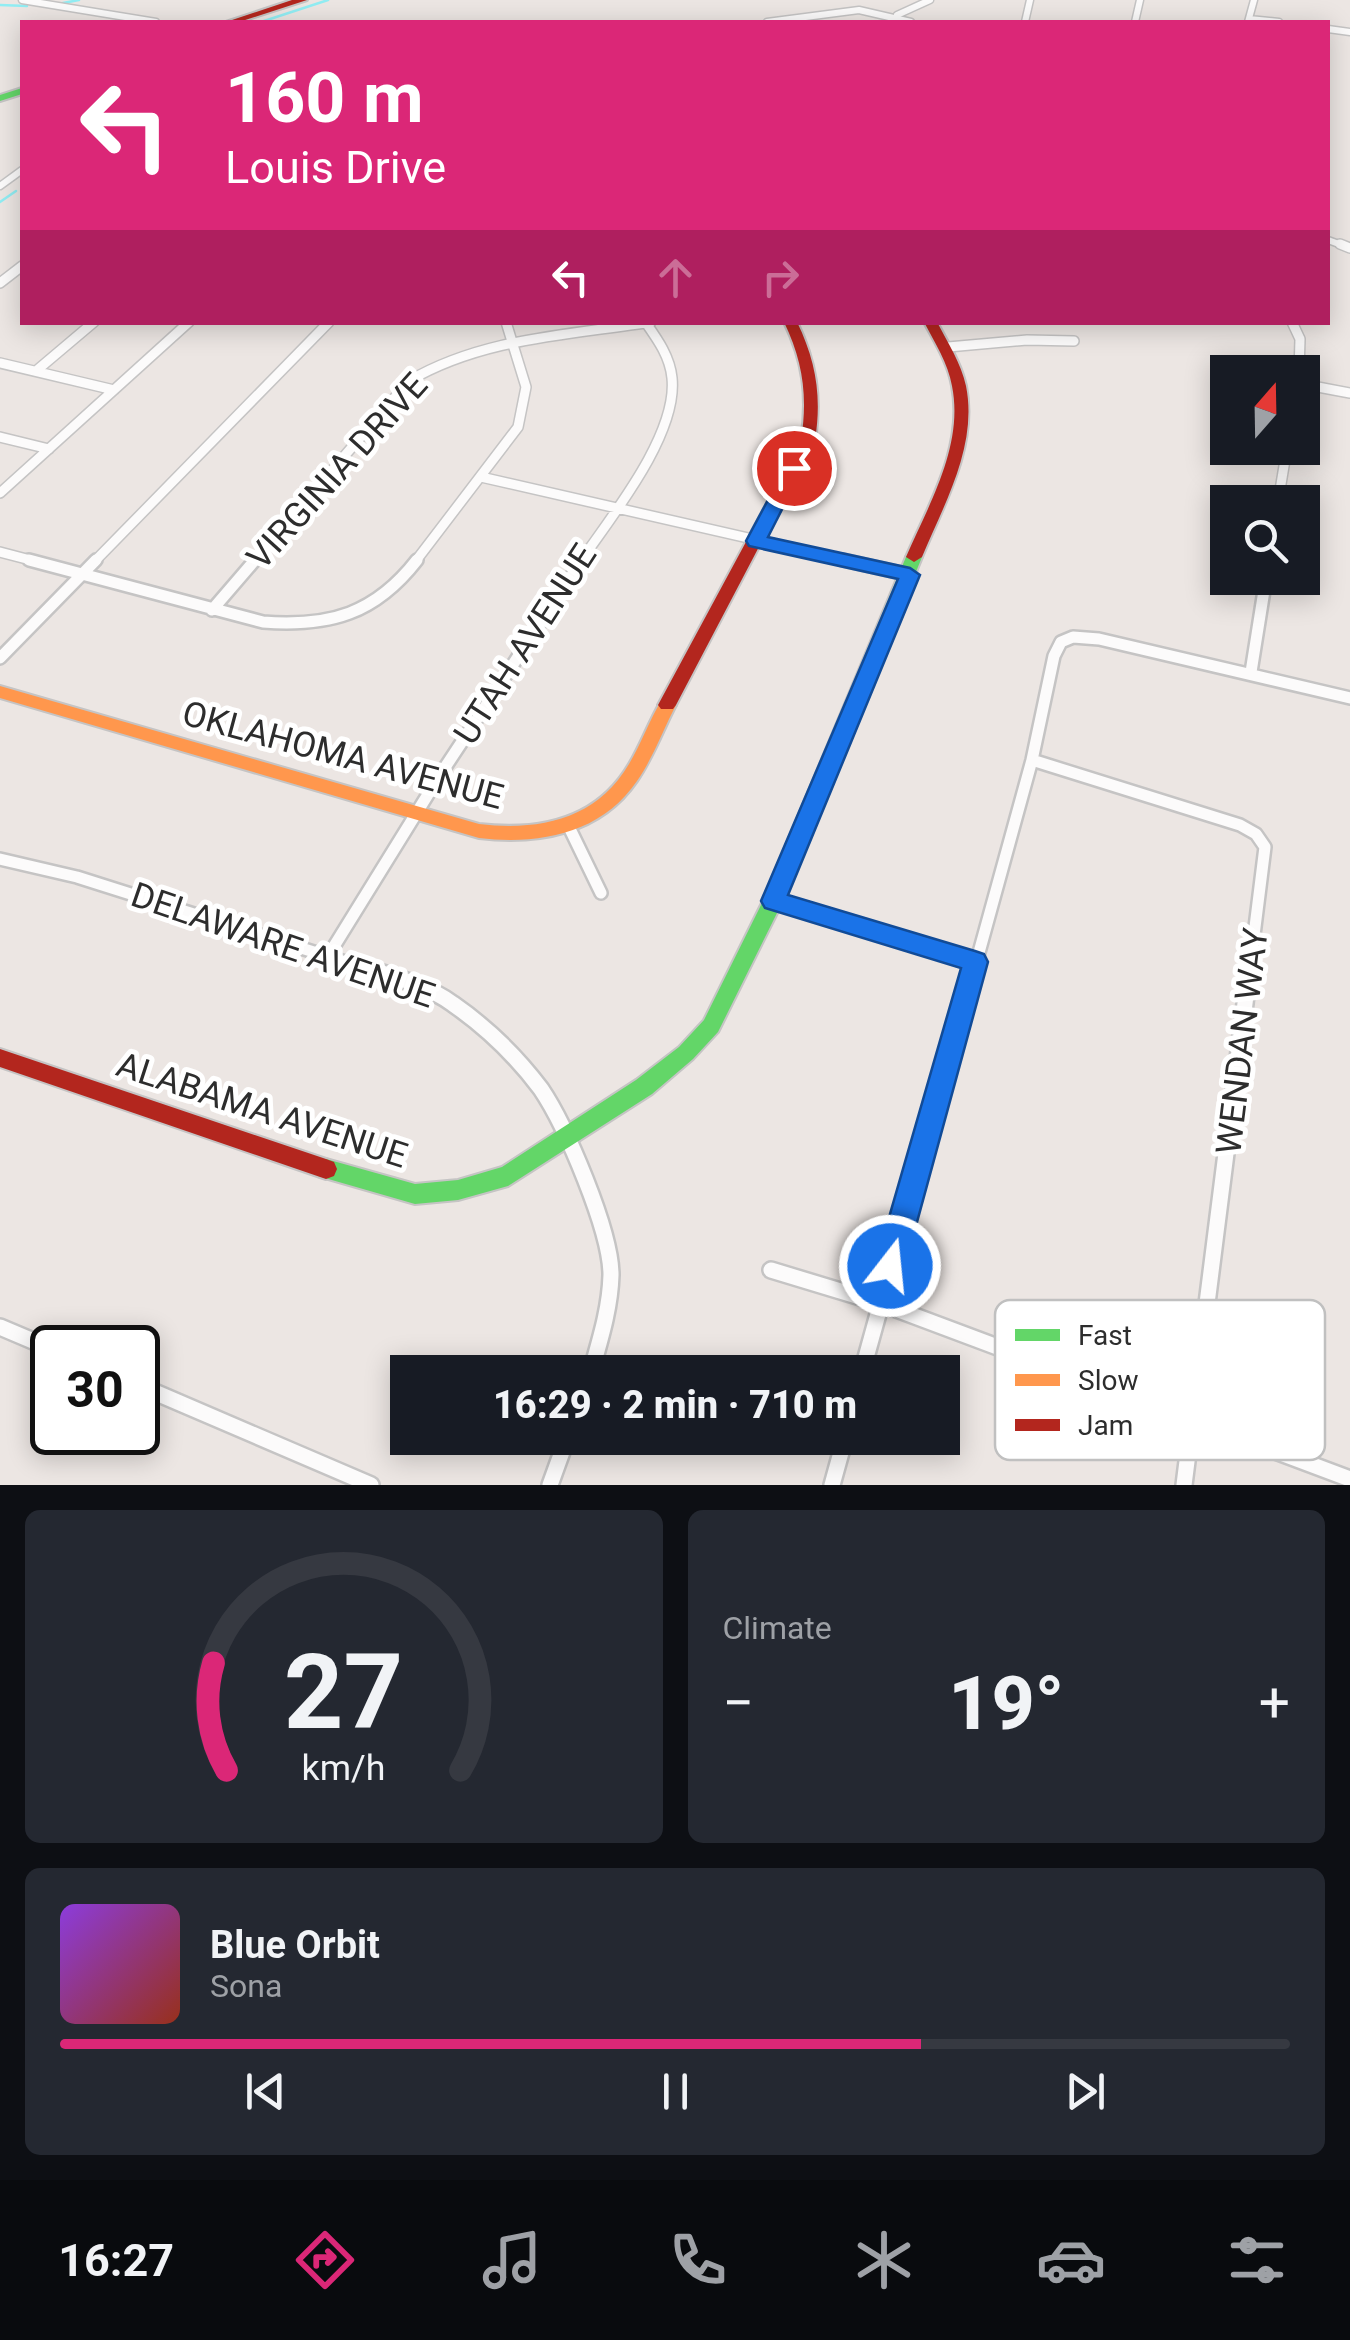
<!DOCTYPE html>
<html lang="en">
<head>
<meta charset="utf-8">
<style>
	:root { --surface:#171b24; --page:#242831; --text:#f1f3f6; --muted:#9ea1a6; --line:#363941; --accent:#db2777 }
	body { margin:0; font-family:Roboto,sans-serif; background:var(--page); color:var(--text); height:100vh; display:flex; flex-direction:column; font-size:38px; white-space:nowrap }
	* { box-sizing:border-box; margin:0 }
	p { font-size:32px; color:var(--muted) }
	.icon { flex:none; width:55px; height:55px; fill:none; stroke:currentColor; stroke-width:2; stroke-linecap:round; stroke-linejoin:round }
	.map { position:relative; height:1485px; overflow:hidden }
	.sheet { display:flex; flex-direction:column; gap:25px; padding:25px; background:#0d0f14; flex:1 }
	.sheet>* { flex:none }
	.hud { position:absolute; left:20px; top:20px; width:1310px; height:305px; border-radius:0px; box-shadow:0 5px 25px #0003; background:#db2777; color:#fff; overflow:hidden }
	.needle { width:65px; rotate:20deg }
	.tools { position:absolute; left:1210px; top:355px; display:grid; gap:20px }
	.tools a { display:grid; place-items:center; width:110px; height:110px; border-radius:0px; background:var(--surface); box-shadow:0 5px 25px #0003; font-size:50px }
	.speed { position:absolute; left:30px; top:1325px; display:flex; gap:20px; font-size:50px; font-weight:700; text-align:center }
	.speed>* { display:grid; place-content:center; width:130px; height:130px; border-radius:50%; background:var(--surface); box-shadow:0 5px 25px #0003; line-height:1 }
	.speed .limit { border:5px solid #111; border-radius:15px; background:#fff; color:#111 }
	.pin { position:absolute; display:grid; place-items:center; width:85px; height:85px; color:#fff; margin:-42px; border:5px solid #fff; border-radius:50%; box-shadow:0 2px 10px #0007 }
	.me { position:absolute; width:110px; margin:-55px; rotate:16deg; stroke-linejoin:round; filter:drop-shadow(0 0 8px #0008) }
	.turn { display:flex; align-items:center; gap:35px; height:210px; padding:0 40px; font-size:45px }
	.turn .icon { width:130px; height:130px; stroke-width:2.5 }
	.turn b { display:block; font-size:70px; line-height:85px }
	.lanes { display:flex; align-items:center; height:95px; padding:0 40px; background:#0003; justify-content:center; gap:50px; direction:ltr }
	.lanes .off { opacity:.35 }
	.big { font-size:75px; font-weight:800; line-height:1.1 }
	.sheet .card { flex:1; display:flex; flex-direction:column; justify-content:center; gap:15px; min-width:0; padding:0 35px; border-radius:15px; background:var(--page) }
	.sheet .dial { align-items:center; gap:0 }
	.dial svg { height:260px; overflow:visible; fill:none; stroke:var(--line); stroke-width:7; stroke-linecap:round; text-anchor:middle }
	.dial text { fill:var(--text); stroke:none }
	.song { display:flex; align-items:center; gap:30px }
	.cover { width:120px; height:120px; border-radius:15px; background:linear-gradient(135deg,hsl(270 70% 55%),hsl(10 70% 35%)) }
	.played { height:10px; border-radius:5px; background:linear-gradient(90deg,var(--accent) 70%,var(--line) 70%) }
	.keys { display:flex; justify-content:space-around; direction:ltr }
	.heat { display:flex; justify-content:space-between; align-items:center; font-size:55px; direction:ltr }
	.sheet .tiles { flex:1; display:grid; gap:25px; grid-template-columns:1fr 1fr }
	.card:last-child { grid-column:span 2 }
	.trip { position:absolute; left:390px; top:1355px; width:570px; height:100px; border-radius:0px; background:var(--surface); box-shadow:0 5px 25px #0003; font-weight:800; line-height:100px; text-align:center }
	.menu { display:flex; height:160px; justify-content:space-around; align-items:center; background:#090b0e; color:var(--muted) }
	.menu .icon { width:70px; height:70px }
	.menu .on { color:var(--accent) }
	.menu b { font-size:45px; color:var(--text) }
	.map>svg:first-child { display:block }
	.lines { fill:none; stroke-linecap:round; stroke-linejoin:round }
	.stream { stroke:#91edf3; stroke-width:2.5 }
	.street-far3-casing { stroke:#c5c4c4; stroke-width:9 }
	.street-far2-casing { stroke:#c5c4c4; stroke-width:12 }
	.street-far1-casing { stroke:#c5c4c4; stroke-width:16 }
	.street-casing { stroke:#c5c4c4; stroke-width:20 }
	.fast-casing { stroke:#c5c4c4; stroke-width:4 }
	.slow-casing { stroke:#c5c4c4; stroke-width:4 }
	.jam-casing { stroke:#c5c4c4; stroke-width:4 }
	.street-far3 { stroke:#fcfbfb; stroke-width:6 }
	.street-far2 { stroke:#fcfbfb; stroke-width:9 }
	.street-far1 { stroke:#fcfbfb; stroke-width:11 }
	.street { stroke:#fcfbfb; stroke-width:15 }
	.fast { fill:#63d668; fill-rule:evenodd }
	.slow { fill:#ff974d; fill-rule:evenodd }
	.jam { fill:#b3261e; fill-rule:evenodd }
	.route { fill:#1a73e8; stroke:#114b97; stroke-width:2.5 }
	.labels { text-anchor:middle; stroke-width:10; stroke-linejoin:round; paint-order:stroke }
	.street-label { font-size:35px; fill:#2d2d2d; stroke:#fff }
	.key { fill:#fff; stroke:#c0c0c0; stroke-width:2.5 }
	.key-label { font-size:28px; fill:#2d2d2d }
</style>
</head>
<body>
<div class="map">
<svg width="1350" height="1485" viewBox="0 0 1350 1485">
	<rect width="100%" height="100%" fill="#ece6e3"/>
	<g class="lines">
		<path class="stream" d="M63 3 79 0
			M0 5 27 6
			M261 22 328 0
			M0 202 16 191"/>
		<defs>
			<path id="street-far3" d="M22 0 156 22
				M897 15 930 0
				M1249 19 1279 22
				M767 22 859 10 911 22
				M1025 22 1030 0
				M1135 22 1140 0
				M1248 22 1254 0
				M1328 29 1350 32
				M0 186 22 170
				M1328 240 1347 247"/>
			<path id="street-far2" d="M1340 244 1350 248
				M0 283 22 266
				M1292 322 1300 339 1299 372
				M948 347 1027 340 1074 341
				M0 363 114 390
				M36 371 94 322
				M1302 384 1350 393
				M0 437 49 449
				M481 477 853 562
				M0 493 189 322
				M1278 502 1287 448
				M0 552 38 562
				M94 562 329 322
				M253 562 409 381C482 338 569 335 651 322
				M415 562 518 427 526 387 506 322
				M580 562C611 517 678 435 672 378 670 357 658 340 646 323"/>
			<path id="street-far1" d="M29 560 263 622C330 627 375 614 417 560
				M843 560 910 575
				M212 610 255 560
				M0 658 96 560
				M1251 672 1266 578
				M1032 760 1240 825 1256 834 1265 847 1250 967
				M570 829 601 893
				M0 859 77 877 361 967
				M773 901 975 961
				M328 956 440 775 582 560
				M975 967 1032 760 1054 656 1061 642 1073 637 1099 639 1350 698"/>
			<path id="street" d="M353 964C385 974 426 984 453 1004 486 1027 517 1057 541 1089 566 1126 611 1231 611 1275 610 1309 600 1340 591 1372
				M771 1270 880 1303 1350 1479
				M0 1327 52 1349
				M862 1372 975 964
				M138 1385 371 1485
				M550 1485 567 1438
				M832 1485 845 1438
				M1184 1485 1250 964"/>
			<path id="fast" d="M22 88V94L0 101V95Z
				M914 552 922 557 783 901 718 1032 693 1059 652 1094 508 1186 458 1200 415 1204 318 1176 315 1169 318 1162 326 1159 415 1184 458 1180 502 1167 636 1080 679 1047 704 1020 763 901 906 557Z"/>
			<path id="slow" d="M0 686 479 824C539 831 596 820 629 764 641 744 649 721 661 701H673L676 705C663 730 653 758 637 781 601 834 539 845 479 838L0 698Z"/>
			<path id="jam" d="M292 0H307L239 22H226Z
				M784 322H797C816 361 822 397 815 440L676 705 673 709H661L658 705 801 440C808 397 803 361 784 322Z
				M924 322H937C948 343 961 363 966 386 978 446 944 504 922 557L914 562 906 557C929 504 964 446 952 386 948 363 935 343 924 322Z
				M0 1049 326 1159 334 1162 337 1169 334 1176 326 1179 0 1067Z"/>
		</defs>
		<use href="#street-far3" class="street-far3-casing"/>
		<use href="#street-far2" class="street-far2-casing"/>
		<use href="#street-far1" class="street-far1-casing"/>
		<use href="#street" class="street-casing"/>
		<use href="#fast" class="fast-casing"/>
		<use href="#slow" class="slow-casing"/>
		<use href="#jam" class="jam-casing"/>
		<use href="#street-far3" class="street-far3"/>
		<use href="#street-far2" class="street-far2"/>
		<use href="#street-far1" class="street-far1"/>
		<use href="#street" class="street"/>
		<use href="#fast" class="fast"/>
		<use href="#slow" class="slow"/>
		<use href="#jam" class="jam"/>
	</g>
	<path class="route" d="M794 463 803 468 768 537 910 568 920 575 788 895 975 951 984 954 988 962 905 1266 901 1276 890 1280 880 1276 875 1266 961 968 765 908 761 901 898 579 749 546 746 541 785 468Z"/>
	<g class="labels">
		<g class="street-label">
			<text transform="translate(337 471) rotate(-48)" y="12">VIRGINIA DRIVE</text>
			<text transform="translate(525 644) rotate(-57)" y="12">UTAH AVENUE</text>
			<text transform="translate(343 755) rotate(15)" y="12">OKLAHOMA AVENUE</text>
			<text transform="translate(283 945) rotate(19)" y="12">DELAWARE AVENUE</text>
			<text transform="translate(1242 1041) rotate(-83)" y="12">WENDAN WAY</text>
			<text transform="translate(262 1110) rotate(18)" y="12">ALABAMA AVENUE</text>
		</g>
	</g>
	<rect x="995" y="1300" width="330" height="160" rx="15" class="key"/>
	<rect x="1015" y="1329" width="45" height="12" fill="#63d668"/>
	<rect x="1015" y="1374" width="45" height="12" fill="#ff974d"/>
	<rect x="1015" y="1419" width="45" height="12" fill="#b3261e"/>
	<g class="key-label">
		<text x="1078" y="1345">Fast</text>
		<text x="1078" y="1390">Slow</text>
		<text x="1078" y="1435">Jam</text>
	</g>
</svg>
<div class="tools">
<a><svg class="needle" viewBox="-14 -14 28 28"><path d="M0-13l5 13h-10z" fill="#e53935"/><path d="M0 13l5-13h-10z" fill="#9ea1a6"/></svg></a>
<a><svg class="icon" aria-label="search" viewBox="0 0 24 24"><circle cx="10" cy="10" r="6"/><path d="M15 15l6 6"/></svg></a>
</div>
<div class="speed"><div class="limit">30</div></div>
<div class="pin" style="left:794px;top:468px;background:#d93025"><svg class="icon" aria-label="arrive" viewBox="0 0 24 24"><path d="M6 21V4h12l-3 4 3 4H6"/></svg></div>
<svg class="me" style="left:890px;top:1266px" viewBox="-20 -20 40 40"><circle r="17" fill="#1a73e8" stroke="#fff" stroke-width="3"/><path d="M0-11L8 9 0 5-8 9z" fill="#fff"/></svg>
<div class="trip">16:29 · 2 min · 710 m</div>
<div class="hud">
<div class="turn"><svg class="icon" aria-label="left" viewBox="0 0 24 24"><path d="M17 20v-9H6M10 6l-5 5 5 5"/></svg><div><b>160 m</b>Louis Drive</div></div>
<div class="lanes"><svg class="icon" aria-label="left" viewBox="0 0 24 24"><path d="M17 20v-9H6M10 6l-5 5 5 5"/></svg><svg class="icon off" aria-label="ahead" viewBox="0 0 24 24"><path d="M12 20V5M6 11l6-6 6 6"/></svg><svg class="icon off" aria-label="right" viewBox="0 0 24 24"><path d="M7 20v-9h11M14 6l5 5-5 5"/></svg></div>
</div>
</div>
<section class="sheet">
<div class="tiles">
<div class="card dial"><svg viewBox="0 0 100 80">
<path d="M14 69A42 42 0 1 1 86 69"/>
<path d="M14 69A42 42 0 0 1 10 36" stroke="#db2777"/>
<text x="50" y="56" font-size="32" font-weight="700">27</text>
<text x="50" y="72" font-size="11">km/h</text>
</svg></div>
<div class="card"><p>Climate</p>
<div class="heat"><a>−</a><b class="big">19°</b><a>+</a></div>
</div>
<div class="card">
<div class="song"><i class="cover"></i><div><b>Blue Orbit</b><p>Sona</p></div></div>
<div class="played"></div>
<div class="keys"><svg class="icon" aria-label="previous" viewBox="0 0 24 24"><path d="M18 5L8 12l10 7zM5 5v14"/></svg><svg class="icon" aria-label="pause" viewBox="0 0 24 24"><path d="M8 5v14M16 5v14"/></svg><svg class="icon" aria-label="next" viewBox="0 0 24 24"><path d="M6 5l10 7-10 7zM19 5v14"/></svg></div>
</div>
</div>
</section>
<nav class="menu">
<b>16:27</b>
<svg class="icon on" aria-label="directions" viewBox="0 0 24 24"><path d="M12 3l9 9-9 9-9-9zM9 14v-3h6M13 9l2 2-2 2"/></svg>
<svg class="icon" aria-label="music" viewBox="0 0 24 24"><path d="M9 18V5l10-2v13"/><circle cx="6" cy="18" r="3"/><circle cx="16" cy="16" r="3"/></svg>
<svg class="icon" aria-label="phone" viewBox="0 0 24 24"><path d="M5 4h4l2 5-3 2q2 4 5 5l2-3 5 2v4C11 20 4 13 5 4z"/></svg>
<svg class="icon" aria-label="climate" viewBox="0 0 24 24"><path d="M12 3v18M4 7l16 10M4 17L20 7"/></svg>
<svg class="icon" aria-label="car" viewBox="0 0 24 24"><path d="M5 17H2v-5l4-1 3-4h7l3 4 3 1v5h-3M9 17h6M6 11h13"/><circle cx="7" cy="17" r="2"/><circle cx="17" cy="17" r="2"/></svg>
<svg class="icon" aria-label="filters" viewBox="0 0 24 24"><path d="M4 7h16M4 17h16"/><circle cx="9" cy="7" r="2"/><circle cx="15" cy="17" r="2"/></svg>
</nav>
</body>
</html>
